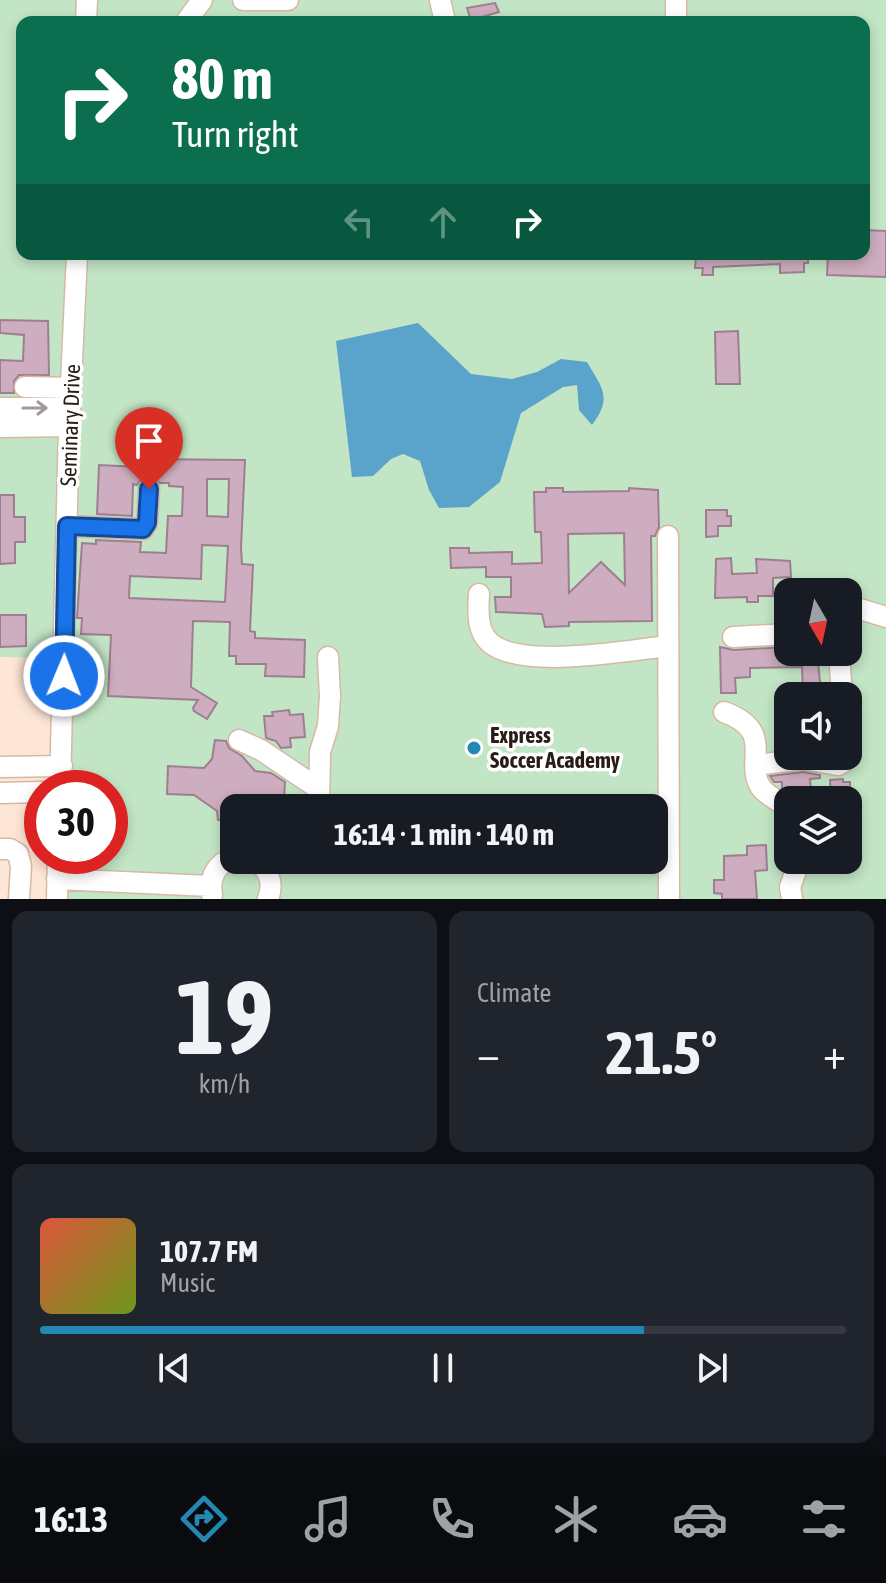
<!DOCTYPE html>
<html lang="en">
<head>
<meta charset="utf-8">
<style>
	:root { --surface:#171b24; --page:#20242c; --text:#f1f3f6; --muted:#9ea1a6; --line:#363941; --accent:#2387b1 }
	body { margin:0; font-family:"Asap Condensed",sans-serif; background:var(--page); color:var(--text); height:100vh; display:flex; flex-direction:column; font-size:30px; white-space:nowrap }
	* { box-sizing:border-box; margin:0 }
	p { font-size:26px; color:var(--muted) }
	.icon { flex:none; width:44px; height:44px; fill:none; stroke:currentColor; stroke-width:2; stroke-linecap:round; stroke-linejoin:round }
	.map { position:relative; height:899px; overflow:hidden }
	.panel { display:flex; flex-direction:column; gap:12px; padding:12px; background:#0d0f14; flex:1 }
	.panel>* { flex:none }
	.top-card { position:absolute; left:16px; top:16px; width:854px; height:244px; border-radius:16px; box-shadow:0 4px 12px #0003; background:#0b6e4f; color:#fff; overflow:hidden }
	.needle { width:52px; rotate:171deg }
	.fabs { position:absolute; left:774px; top:578px; display:grid; gap:16px }
	.fabs a { display:grid; place-items:center; width:88px; height:88px; border-radius:16px; background:var(--surface); box-shadow:0 4px 12px #0003; font-size:40px }
	.speed { position:absolute; left:24px; top:770px; display:flex; gap:16px; font-size:40px; font-weight:700; text-align:center }
	.speed>* { display:grid; place-content:center; width:104px; height:104px; border-radius:50%; background:var(--surface); box-shadow:0 4px 12px #0003; line-height:1 }
	.speed .limit { border:12px solid #d22; background:#fff; color:#111 }
	.pin { position:absolute; display:grid; place-items:center; width:68px; height:68px; color:#fff; margin:-82px -34px; border-radius:50% 50% 50% 0; rotate:-45deg; box-shadow:0 0 8px #0007 }
	.pin .icon { rotate:45deg }
	.me { position:absolute; width:88px; margin:-44px; rotate:1deg; stroke-linejoin:round; filter:drop-shadow(0 0 6px #0008) }
	.turn { display:flex; align-items:center; gap:28px; height:168px; padding:0 24px; font-size:36px }
	.turn .icon { width:104px; height:104px; stroke-width:2.5 }
	.turn b { display:block; font-size:56px; line-height:68px }
	.lanes { display:flex; align-items:center; height:76px; padding:0 24px; background:#0003; justify-content:center; gap:40px; direction:ltr }
	.lanes .off { opacity:.35 }
	.big { font-size:60px; font-weight:700; line-height:1.1 }
	.panel .card { flex:1; display:flex; flex-direction:column; justify-content:center; gap:12px; min-width:0; padding:0 28px; border-radius:16px; background:var(--page) }
	.panel .dial { align-items:center; gap:0 }
	.dial b { font-size:104px; line-height:1 }
	.song { display:flex; align-items:center; gap:24px }
	.cover { width:96px; height:96px; border-radius:12px; background:linear-gradient(135deg,hsl(10 70% 55%),hsl(80 70% 35%)) }
	.played { height:8px; border-radius:4px; background:linear-gradient(90deg,var(--accent) 75%,var(--line) 75%) }
	.keys { display:flex; justify-content:space-around; direction:ltr }
	.heat { display:flex; justify-content:space-between; align-items:center; font-size:44px; direction:ltr }
	.panel .tiles { flex:1; display:grid; gap:12px; grid-template-columns:1fr 1fr }
	.card:last-child { grid-column:span 2 }
	.trip { position:absolute; left:220px; top:794px; width:448px; height:80px; border-radius:16px; background:var(--surface); box-shadow:0 4px 12px #0003; font-weight:700; line-height:80px; text-align:center }
	.tabs { display:flex; height:128px; justify-content:space-around; align-items:center; background:#090b0e; color:var(--muted) }
	.tabs .icon { width:56px; height:56px }
	.tabs .current { color:var(--accent) }
	.tabs b { font-size:36px; color:var(--text) }
	.map>svg:first-child { display:block }
	.green { fill:#c2e5c5; fill-rule:evenodd }
	.water { fill:#5aa3ca }
	.building { fill:#cdadbf; stroke:#9d7f90; stroke-width:2; fill-rule:evenodd }
	.lines { fill:none; stroke-linecap:round; stroke-linejoin:round }
	.minor-casing { stroke:#d6b9a5; stroke-width:23 }
	.minor { stroke:#fff; stroke-width:20 }
	.oneway { stroke:#9f9a97 }
	.route-casing { stroke:#114b97; stroke-width:20 }
	.route { stroke:#1a73e8; stroke-width:14 }
	.poi-dot { fill:#2387b1; stroke:#fff; stroke-width:3 }
	.labels { text-anchor:middle; stroke-width:7; stroke-linejoin:round; paint-order:stroke }
	.street-label { font-size:22px; fill:#291e17; stroke:#fff }
	.poi-label { font-size:22px; font-weight:bold; fill:#291e17; stroke:#fff; text-anchor:start }
</style>
</head>
<body>
<div class="map">
<svg width="886" height="899" viewBox="0 0 886 899">
	<rect width="100%" height="100%" fill="#fee6d6"/>
	<path class="green" d="M0 0H886V899H64L63 856H110V788H61L58 658 0 657ZM22 22H864V254H22ZM788 592H848V652H788ZM788 696H848V756H788ZM788 800H848V860H788ZM234 808H654V860H234Z"/>
	<path class="water" d="M418 323 471 374 512 379 537 372 561 359 587 362C602 388 613 397 592 425L579 410 577 385 563 387 521 413 500 482 469 507 439 508 429 490 420 461 403 454 391 459 373 476 352 477 336 341Z"/>
	<path class="building" d="M495 3 499 12 471 20 467 8Z
		M864 230 886 231V277L827 275 828 254H864Z
		M724 254H808V263H804V272L780 273V264L713 267V275H702L703 268H695L696 256 725 257Z
		M0 320 48 321 49 375H19L14 381V393H0V360L23 361 24 335 0 333Z
		M738 331 740 384H716L715 332Z
		M140 459 245 460 241 548 242 564 253 565 250 631 255 632V638L305 640 304 677 265 676 266 664H236V656H229L230 622 193 621 191 687 217 703 207 719 194 711 193 708 198 700 108 696 111 635 81 634 82 618H77L82 543 96 544V540L141 542 140 552 166 553 168 516H182L183 487 169 486V483H160L149 476 143 478 137 485 133 484 132 516 97 514 99 465 140 467ZM207 479H229L228 517 207 516ZM202 545 228 546 225 602 129 598 130 576 201 579Z
		M546 488H563V492L629 491V488L658 490 659 527 655 536H651L652 621 569 622V626L545 627 542 614 496 612 495 597H511V577H486V567L451 568 450 548H469V553L512 552V564L542 563 541 532H535L534 492H546ZM624 533 625 585 601 562 569 593 568 534Z
		M0 495H14V517H25V542H15V563L0 564Z
		M706 510H727V516H731V526H718V536L706 537Z
		M731 558 732 574 757 573 756 559 790 561 791 577 773 578V596H758V602H747V597L715 598 716 559Z
		M0 615H26V646L0 647Z
		M720 647 734 650 788 647V652H817L821 692 803 693 802 667 750 668V677L735 678 736 693H721Z
		M289 710 290 715 303 714 305 737 290 738 291 747 281 748 276 741 266 738 264 716H273L272 712Z
		M215 740 226 741 229 748 242 756 255 771 271 773 285 782 284 799 255 797 241 808H234V819L218 820 217 811 194 795 167 794 168 766 204 768 212 759Z
		M803 772 820 775V778L810 779 812 800 797 798 782 788V782H774L770 776Z
		M843 779V782H850V800H831L830 780Z
		M766 845 767 870 755 871 757 899H722V894L714 893V880H724V856L747 855V846Z"/>
	<g class="lines">
		<defs>
			<path id="minor" d="M243 0H288
				M440 0 445 22
				M86 22 87 0
				M186 22 202 0
				M676 22V0
				M25 387 71 388
				M0 408H70
				M0 427 69 426
				M67 526 143 529 147 523 149 489
				M668 536 669 899
				M479 594C478 608 477 626 485 637 508 673 630 650 668 646
				M850 606 886 617
				M733 637 788 634
				M839 652 842 696
				M724 712C778 732 742 763 762 789 768 796 781 802 788 808
				M239 740 261 750 319 789
				M756 765 803 759 838 765 845 761V756
				M0 767 62 766
				M60 788 69 426 77 254
				M0 793 42 792
				M319 808 320 752 328 726 330 696 328 657
				M0 849H10L18 854 21 866 19 899
				M254 860C269 868 274 883 268 899
				M57 879 210 886
				M212 895C209 877 216 863 234 858
				M57 899 58 856
				M792 899 790 887 800 860"/>
		</defs>
		<use href="#minor" class="minor-casing"/>
		<use href="#minor" class="minor"/>
	</g>
	<defs><path id="oneway-shaft" d="M-6 0H5M1.5-3L5.5 0L1.5 3" fill="none" stroke-width="1.6" stroke-linecap="round" stroke-linejoin="round" transform="scale(2)"/></defs>
	<use class="oneway" href="#oneway-shaft" transform="translate(35 408)"/>
	<g class="lines">
		<defs>
			<path id="route" d="M64 676 67 526 143 529 147 523 149 489"/>
		</defs>
		<use href="#route" class="route-casing"/>
		<use href="#route" class="route"/>
	</g>
	<circle class="poi-dot" cx="474" cy="748" r="8"/>
	<g class="labels">
		<g class="street-label">
			<text transform="translate(70 425) rotate(-88)" y="8">Seminary Drive</text>
		</g>
		<g class="poi-label">
			<text x="490" y="743">Express<tspan x="490" dy="25">Soccer Academy</tspan></text>
		</g>
	</g>
</svg>
<div class="fabs">
<a><svg class="needle" viewBox="-14 -14 28 28"><path d="M0-13l5 13h-10z" fill="#e53935"/><path d="M0 13l5-13h-10z" fill="#9ea1a6"/></svg></a>
<a><svg class="icon" aria-label="sound" viewBox="0 0 24 24"><path d="M4 9h4l5-4v14l-5-4H4zM17 9q2 3 0 6"/></svg></a>
<a><svg class="icon" aria-label="layers" viewBox="0 0 24 24"><path d="M12 4l9 5-9 5-9-5zM3 14l9 5 9-5"/></svg></a>
</div>
<div class="speed"><div class="limit">30</div></div>
<div class="pin" style="left:149px;top:489px;background:#d93025"><svg class="icon" aria-label="arrive" viewBox="0 0 24 24"><path d="M6 21V4h12l-3 4 3 4H6"/></svg></div>
<svg class="me" style="left:64px;top:676px" viewBox="-20 -20 40 40"><circle r="17" fill="#1a73e8" stroke="#fff" stroke-width="3"/><path d="M0-11L8 9 0 5-8 9z" fill="#fff"/></svg>
<div class="trip">16:14 · 1 min · 140 m</div>
<div class="top-card">
<div class="turn"><svg class="icon" aria-label="right" viewBox="0 0 24 24"><path d="M7 20v-9h11M14 6l5 5-5 5"/></svg><div><b>80 m</b>Turn right</div></div>
<div class="lanes"><svg class="icon off" aria-label="left" viewBox="0 0 24 24"><path d="M17 20v-9H6M10 6l-5 5 5 5"/></svg><svg class="icon off" aria-label="ahead" viewBox="0 0 24 24"><path d="M12 20V5M6 11l6-6 6 6"/></svg><svg class="icon" aria-label="right" viewBox="0 0 24 24"><path d="M7 20v-9h11M14 6l5 5-5 5"/></svg></div>
</div>
</div>
<section class="panel">
<div class="tiles">
<div class="card dial"><b>19</b><p>km/h</p></div>
<div class="card"><p>Climate</p>
<div class="heat"><a>−</a><b class="big">21.5°</b><a>+</a></div>
</div>
<div class="card">
<div class="song"><i class="cover"></i><div><b>107.7 FM</b><p>Music</p></div></div>
<div class="played"></div>
<div class="keys"><svg class="icon" aria-label="previous" viewBox="0 0 24 24"><path d="M18 5L8 12l10 7zM5 5v14"/></svg><svg class="icon" aria-label="pause" viewBox="0 0 24 24"><path d="M8 5v14M16 5v14"/></svg><svg class="icon" aria-label="next" viewBox="0 0 24 24"><path d="M6 5l10 7-10 7zM19 5v14"/></svg></div>
</div>
</div>
</section>
<nav class="tabs">
<b>16:13</b>
<svg class="icon current" aria-label="directions" viewBox="0 0 24 24"><path d="M12 3l9 9-9 9-9-9zM9 14v-3h6M13 9l2 2-2 2"/></svg>
<svg class="icon" aria-label="music" viewBox="0 0 24 24"><path d="M9 18V5l10-2v13"/><circle cx="6" cy="18" r="3"/><circle cx="16" cy="16" r="3"/></svg>
<svg class="icon" aria-label="phone" viewBox="0 0 24 24"><path d="M5 4h4l2 5-3 2q2 4 5 5l2-3 5 2v4C11 20 4 13 5 4z"/></svg>
<svg class="icon" aria-label="climate" viewBox="0 0 24 24"><path d="M12 3v18M4 7l16 10M4 17L20 7"/></svg>
<svg class="icon" aria-label="car" viewBox="0 0 24 24"><path d="M5 17H2v-5l4-1 3-4h7l3 4 3 1v5h-3M9 17h6M6 11h13"/><circle cx="7" cy="17" r="2"/><circle cx="17" cy="17" r="2"/></svg>
<svg class="icon" aria-label="filters" viewBox="0 0 24 24"><path d="M4 7h16M4 17h16"/><circle cx="9" cy="7" r="2"/><circle cx="15" cy="17" r="2"/></svg>
</nav>
</body>
</html>
